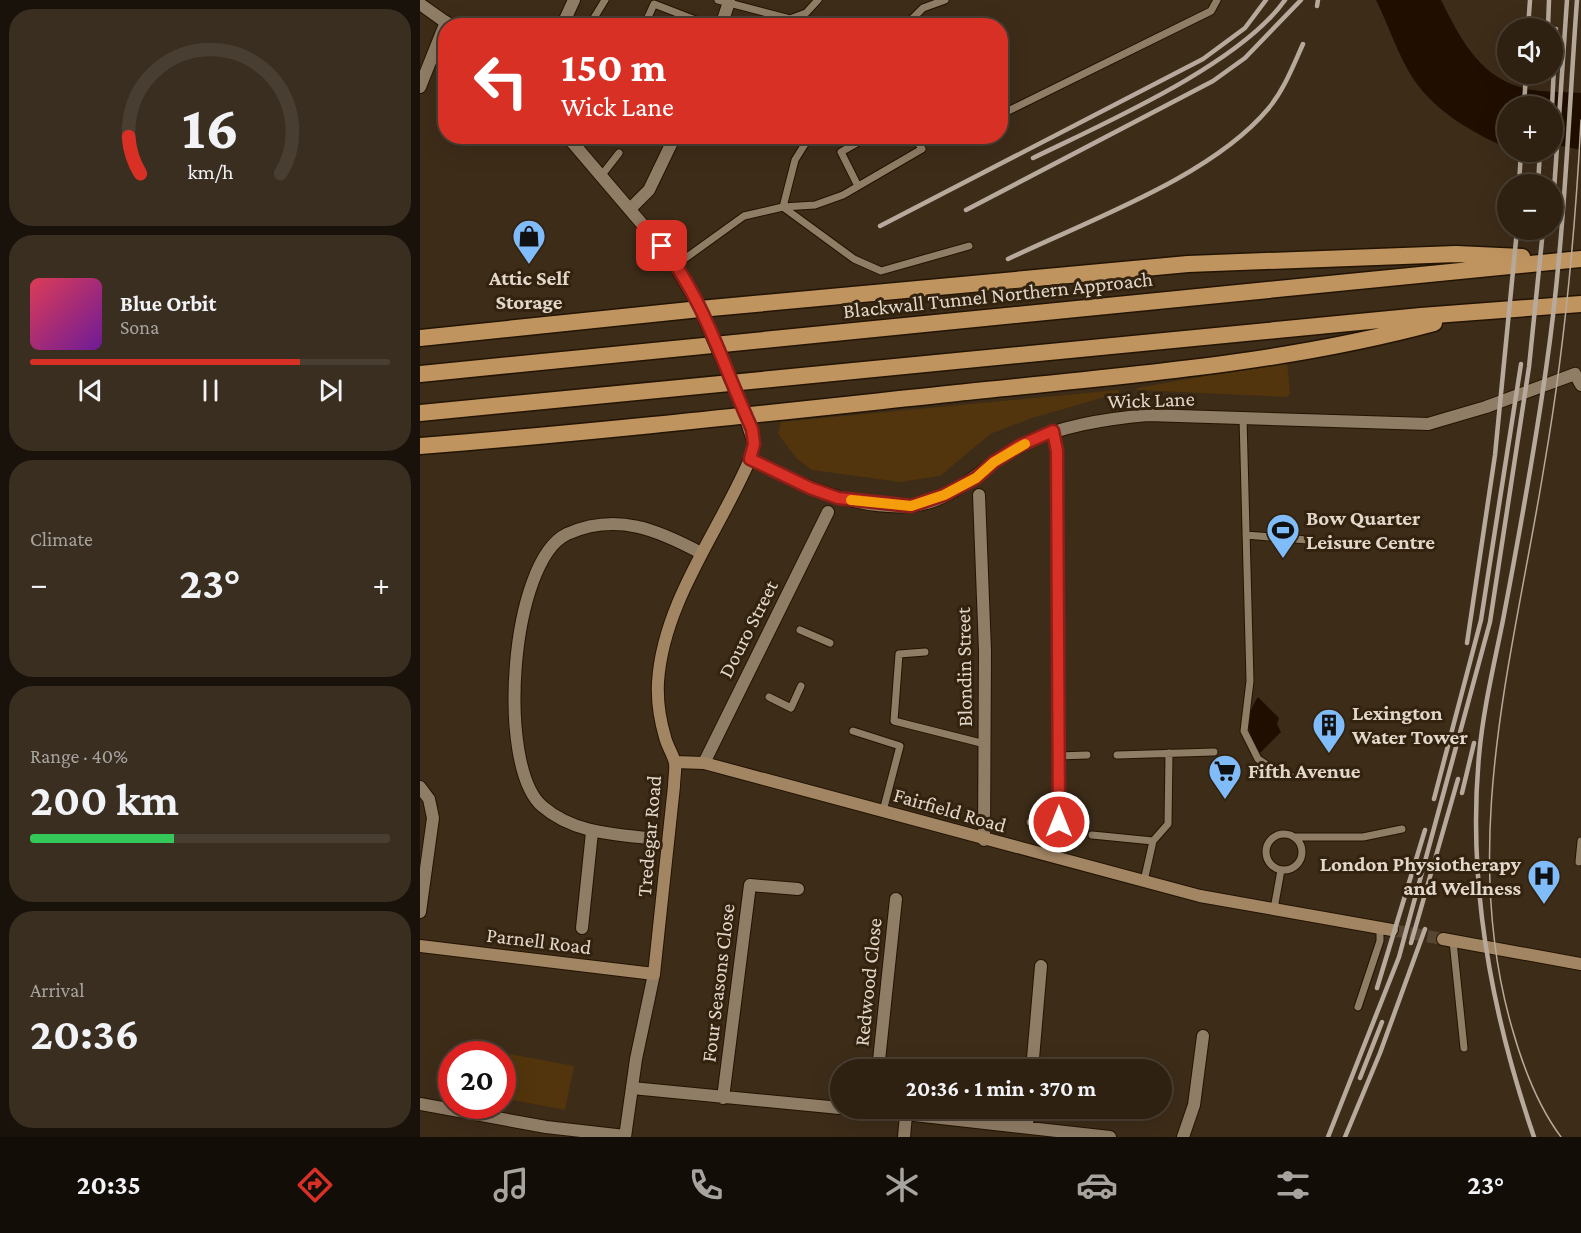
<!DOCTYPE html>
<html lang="en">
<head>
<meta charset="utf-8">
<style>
	:root { --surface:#2e2112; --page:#3a2e20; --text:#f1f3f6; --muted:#a7a39f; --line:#493e32; --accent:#d93025 }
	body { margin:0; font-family:"Crimson Pro",serif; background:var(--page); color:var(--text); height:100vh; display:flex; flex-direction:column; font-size:22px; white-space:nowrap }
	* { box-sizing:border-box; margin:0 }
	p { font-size:20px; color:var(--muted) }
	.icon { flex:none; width:33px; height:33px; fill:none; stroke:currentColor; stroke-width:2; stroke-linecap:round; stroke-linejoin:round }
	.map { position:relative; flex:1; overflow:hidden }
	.sheet { display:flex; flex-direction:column; gap:9px; padding:9px; background:#19120a; width:420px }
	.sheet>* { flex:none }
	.guide { position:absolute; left:18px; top:18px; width:570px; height:126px; border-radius:24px; box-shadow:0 6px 24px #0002,0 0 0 2px var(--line); background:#d93025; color:#fff; overflow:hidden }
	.tools { position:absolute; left:1077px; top:18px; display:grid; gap:12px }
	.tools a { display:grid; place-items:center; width:66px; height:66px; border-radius:50%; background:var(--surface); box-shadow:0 6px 24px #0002,0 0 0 2px var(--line); font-size:30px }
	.speed { position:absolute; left:18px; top:1041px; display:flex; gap:12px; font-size:30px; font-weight:700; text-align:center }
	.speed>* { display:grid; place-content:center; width:78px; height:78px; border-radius:50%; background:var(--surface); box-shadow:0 6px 24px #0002,0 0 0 2px var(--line); line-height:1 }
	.speed .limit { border:9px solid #d22; background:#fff; color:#111 }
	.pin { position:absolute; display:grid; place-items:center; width:51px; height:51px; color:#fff; margin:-26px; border-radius:12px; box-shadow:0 3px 9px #0006 }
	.me { position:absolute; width:66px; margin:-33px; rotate:0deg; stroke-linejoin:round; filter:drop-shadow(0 0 4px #0008) }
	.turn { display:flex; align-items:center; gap:21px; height:126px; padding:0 24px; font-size:27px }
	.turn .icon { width:78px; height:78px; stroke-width:2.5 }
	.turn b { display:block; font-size:42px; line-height:51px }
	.big { font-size:45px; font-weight:700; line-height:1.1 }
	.sheet .tile { flex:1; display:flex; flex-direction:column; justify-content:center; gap:9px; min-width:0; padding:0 21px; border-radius:24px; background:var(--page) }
	.sheet .dial { align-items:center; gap:0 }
	.dial svg { height:156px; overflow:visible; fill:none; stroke:var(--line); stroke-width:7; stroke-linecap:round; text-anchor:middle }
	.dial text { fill:var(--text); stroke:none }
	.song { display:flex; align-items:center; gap:18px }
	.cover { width:72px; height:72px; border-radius:9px; background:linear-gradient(135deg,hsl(350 70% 55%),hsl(280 70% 35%)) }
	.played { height:6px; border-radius:3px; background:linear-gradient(90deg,var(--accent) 75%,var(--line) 75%) }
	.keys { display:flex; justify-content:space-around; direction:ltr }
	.heat { display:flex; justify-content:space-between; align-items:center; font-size:33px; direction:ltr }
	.charge { height:9px; border-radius:4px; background:linear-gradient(90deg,#34c759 40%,var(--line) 0) }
	.trip { position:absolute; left:410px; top:1059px; width:342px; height:60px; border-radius:30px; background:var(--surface); box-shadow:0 6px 24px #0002,0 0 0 2px var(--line); font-weight:700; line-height:60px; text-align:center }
	.tab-bar { display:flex; height:96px; justify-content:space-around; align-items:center; background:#120d07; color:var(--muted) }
	.tab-bar .icon { width:42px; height:42px }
	.tab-bar .active { color:var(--accent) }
	.tab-bar b { font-size:27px; color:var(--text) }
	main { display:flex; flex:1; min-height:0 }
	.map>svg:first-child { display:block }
	.green { fill:#52350c }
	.water { fill:#200f00 }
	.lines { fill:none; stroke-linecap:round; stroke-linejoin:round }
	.secondary-tunnel { stroke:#564633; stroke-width:12; stroke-dasharray:12 6; stroke-linecap:butt }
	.service-casing { stroke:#231402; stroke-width:9 }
	.minor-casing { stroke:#231402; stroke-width:14 }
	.tertiary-casing { stroke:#231402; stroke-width:14 }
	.secondary-casing { stroke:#231402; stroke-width:14 }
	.trunk-casing { stroke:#231402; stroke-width:19 }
	.service { stroke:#907d66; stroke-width:7 }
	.minor { stroke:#907d66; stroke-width:12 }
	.tertiary { stroke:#907d66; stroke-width:12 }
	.secondary { stroke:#a28563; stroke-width:12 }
	.trunk { stroke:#bf945f; stroke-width:16 }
	.tram { stroke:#b7aa9c; stroke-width:1.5 }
	.rail { stroke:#b7aa9c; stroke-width:4.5 }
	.secondary-bridge-casing { stroke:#231402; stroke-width:14; stroke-linecap:butt }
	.secondary-bridge { stroke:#a28563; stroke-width:12 }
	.route-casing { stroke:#8d1f18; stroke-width:15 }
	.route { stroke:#d93025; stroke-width:10 }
	.slow { stroke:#f59e0b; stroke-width:10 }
	.labels { text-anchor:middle; stroke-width:6; stroke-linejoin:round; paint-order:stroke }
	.poi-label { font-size:21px; font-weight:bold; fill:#e2d7cb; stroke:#32220e; text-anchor:start }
	.street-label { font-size:21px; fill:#e2d7cb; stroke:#32220e }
</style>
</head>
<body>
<main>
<section class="sheet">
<div class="tile dial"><svg viewBox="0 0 100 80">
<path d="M14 69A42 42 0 1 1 86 69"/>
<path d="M14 69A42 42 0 0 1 8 50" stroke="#d93025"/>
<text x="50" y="56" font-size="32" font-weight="700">16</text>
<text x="50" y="72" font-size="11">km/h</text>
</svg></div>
<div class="tile">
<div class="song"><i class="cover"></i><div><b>Blue Orbit</b><p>Sona</p></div></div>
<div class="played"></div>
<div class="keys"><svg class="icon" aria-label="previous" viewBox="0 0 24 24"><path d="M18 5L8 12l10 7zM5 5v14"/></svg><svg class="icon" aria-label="pause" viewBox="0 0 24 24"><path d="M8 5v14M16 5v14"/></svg><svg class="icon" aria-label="next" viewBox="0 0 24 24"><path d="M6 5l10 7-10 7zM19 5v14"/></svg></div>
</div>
<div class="tile"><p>Climate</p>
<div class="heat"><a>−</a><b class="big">23°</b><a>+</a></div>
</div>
<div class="tile"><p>Range · 40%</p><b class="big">200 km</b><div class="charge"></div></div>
<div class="tile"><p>Arrival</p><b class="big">20:36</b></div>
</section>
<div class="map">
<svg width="1161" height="1137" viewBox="0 0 1161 1137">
	<rect width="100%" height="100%" fill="#3d2c18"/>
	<path class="green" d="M867 362 870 394 866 397 717 390V388Z
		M699 390V393L612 418 570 434 520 476 480 482 392 470 377 459 358 434 361 422Z
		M90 1054 154 1066 145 1110 83 1098Z"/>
	<path class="water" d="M956 0H1021C1039 36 1058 75 1100 87 1119 93 1142 91 1161 93V150L1133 144 1132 106H1088L1087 148C1053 133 1016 112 994 80 978 56 969 26 956 0Z
		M838 697 859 718 857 724 861 732 840 753C826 735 825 716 838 697Z"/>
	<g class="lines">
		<path class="secondary-tunnel" d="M972 930 1023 939"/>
		<defs>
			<path id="service" d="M298 0 370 19 386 13 398 0
				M147 17 164 26
				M169 26 185 0
				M224 26 234 4 291 26
				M485 26 503 8 525 0
				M580 115 791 11 797 0
				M181 176 199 153
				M438 186 421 152 449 136
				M363 207 434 259 461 271 549 246
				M363 207 375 160 390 136
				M256 265 324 216 363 207 395 205 423 195 502 149 494 136
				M823 418 830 681 824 731 838 759 855 770 871 776
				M826 535 887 540
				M380 630 410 643
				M505 652 479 654 474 721 565 744
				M349 697 371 708 381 686
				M433 731 480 746 463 811
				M697 755 794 752
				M638 756 667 755
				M610 822H639L637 451 633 431
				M846 852a18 18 0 1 1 36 0a18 18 0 1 1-36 0Z
				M672 835 733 841 724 881
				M874 837H943L982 829
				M733 841 748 824 749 753
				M1159 862 1161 841
				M854 909 861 870
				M1033 941 1044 1048
				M938 1007 960 941V928"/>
			<path id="minor" d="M142 26 154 0
				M301 26 309 2
				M0 87 26 22
				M210 209 229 190 255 136
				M330 459C379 484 433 510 490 506 534 503 564 464 601 445 640 426 684 419 728 415L1008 424 1066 407 1155 374 1161 385
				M559 495 565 651 564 840
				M284 763 408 512
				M0 787 9 799 13 818 0 912
				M228 838C190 834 152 832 122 806 76 766 90 561 147 534 197 512 238 530 281 553
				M162 928 172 832
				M458 1070 476 899
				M612 1070 621 966
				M212 1088 420 1108
				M303 1098 330 885 378 889
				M0 1104 126 1127 205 1136
				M432 1108 690 1137
				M607 1126 608 1108
				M484 1137 486 1115
				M763 1137 774 1105 783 1036"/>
			<path id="tertiary" d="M0 4 31 26
				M147 136 251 258 280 309
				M205 1137 216 1059 234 974"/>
			<path id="secondary" d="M255 762 284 763 780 896 972 930
				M1023 939 1161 964
				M0 946 234 974 254 786C254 778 256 770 255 763 253 754 247 746 245 737 240 720 237 700 238 682 243 602 300 530 330 459L334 444 323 410"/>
			<path id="trunk" d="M0 338 280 309 768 264 1036 254 1102 257
				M0 374 1161 259
				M0 413 1001 316 1161 304
				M0 446C179 432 358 412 537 393 697 376 858 365 1014 323"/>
		</defs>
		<use href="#service" class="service-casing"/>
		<use href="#minor" class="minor-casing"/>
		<use href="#tertiary" class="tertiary-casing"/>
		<use href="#secondary" class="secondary-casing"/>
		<use href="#trunk" class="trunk-casing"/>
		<use href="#service" class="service"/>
		<use href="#minor" class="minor"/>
		<use href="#tertiary" class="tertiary"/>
		<use href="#secondary" class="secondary"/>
		<use href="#trunk" class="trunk"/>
		<path class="tram" d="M1141 1137C1117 1105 1103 1067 1092 1028 1038 841 1094 653 1124 467 1144 352 1155 236 1161 120"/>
		<path class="rail" d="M897 6 898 0
			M1108 28 1110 0
			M1128 28 1129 0
			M1104 106 1106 74
			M1132 106 1136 29
			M613 158C685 123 820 64 865 0
			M1099 184 1101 152
			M1118 184 1120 152
			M546 210 793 81 825 58 881 0
			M1132 220 1147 0
			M460 226 783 59 825 28 846 0
			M588 259C669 220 791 177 848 109 864 90 873 66 883 44
			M1047 643 1075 455 1097 230
			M1042 793 1054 743
			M1014 799 1061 620 1101 364
			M991 943 1038 779
			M957 988 1005 830
			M940 1078 962 1022
			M908 1137 979 957 1070 622 1109 367 1123 230
			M925 1137 960 1053 1005 929
			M1114 1137C1072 1015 1047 886 1059 756 1063 710 1074 665 1083 620 1099 536 1114 453 1126 369 1144 247 1148 123 1157 0"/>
		<defs>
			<path id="secondary-bridge" d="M284 318 322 406"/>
		</defs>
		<use href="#secondary-bridge" class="secondary-bridge-casing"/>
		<use href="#secondary-bridge" class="secondary-bridge"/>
	</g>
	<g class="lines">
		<defs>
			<path id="route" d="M242 246C284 299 304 368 332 429L334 444 330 459 390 488 418 498 491 506 524 495 556 478 574 462 599 446 633 431 637 451 639 822"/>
		</defs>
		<use href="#route" class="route-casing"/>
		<use href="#route" class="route"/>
		<path class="slow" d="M431 500 491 506 524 495 556 478 574 462 605 444"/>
	</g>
	<defs>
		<symbol id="shop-pin" viewBox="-11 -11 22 30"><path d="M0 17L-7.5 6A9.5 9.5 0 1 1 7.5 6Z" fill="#81bcfa" stroke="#32220e"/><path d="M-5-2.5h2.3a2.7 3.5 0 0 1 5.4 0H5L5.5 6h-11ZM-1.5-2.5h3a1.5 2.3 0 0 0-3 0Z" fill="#111"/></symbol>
		<symbol id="stadium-pin" viewBox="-11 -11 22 30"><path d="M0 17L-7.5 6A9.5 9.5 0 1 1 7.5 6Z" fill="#81bcfa" stroke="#32220e"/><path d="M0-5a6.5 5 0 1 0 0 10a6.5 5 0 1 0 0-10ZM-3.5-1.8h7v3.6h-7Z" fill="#111"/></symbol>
		<symbol id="building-pin" viewBox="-11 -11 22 30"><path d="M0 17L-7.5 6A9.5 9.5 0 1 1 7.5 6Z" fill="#81bcfa" stroke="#32220e"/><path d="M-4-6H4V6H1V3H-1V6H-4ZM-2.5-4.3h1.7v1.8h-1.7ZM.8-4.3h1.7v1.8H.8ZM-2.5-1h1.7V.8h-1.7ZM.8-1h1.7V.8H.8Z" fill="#111"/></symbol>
		<symbol id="supermarket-pin" viewBox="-11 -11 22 30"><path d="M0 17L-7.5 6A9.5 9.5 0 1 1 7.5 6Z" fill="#81bcfa" stroke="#32220e"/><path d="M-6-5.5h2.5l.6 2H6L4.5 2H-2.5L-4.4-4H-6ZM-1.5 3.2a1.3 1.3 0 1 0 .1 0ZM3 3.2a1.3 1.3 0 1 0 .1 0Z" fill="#111"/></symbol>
		<symbol id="hospital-pin" viewBox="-11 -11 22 30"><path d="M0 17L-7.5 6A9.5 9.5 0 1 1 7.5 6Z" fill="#81bcfa" stroke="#32220e"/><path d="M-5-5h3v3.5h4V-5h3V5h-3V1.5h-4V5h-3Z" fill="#111"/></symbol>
	</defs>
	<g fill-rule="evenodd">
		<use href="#shop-pin" x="90" y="217" width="38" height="52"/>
		<use href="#stadium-pin" x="844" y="511" width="38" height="52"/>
		<use href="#building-pin" x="890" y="706" width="38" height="52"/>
		<use href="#supermarket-pin" x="786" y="752" width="38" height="52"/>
		<use href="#hospital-pin" x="1105" y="857" width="38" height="52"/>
	</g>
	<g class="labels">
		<g class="poi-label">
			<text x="109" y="285" text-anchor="middle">Attic Self<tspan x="109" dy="24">Storage</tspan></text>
			<text x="886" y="525">Bow Quarter<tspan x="886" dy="24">Leisure Centre</tspan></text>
			<text x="932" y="720">Lexington<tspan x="932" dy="24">Water Tower</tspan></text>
			<text x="828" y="778">Fifth Avenue</text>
			<text x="1101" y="871" text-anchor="end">London Physiotherapy<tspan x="1101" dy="24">and Wellness</tspan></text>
		</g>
		<g class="street-label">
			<text transform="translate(578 295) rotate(-6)" y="7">Blackwall Tunnel Northern Approach</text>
			<text transform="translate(731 400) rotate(-2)" y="7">Wick Lane</text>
			<text transform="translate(328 629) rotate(-63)" y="7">Douro Street</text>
			<text transform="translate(544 667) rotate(-91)" y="7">Blondin Street</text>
			<text transform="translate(530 810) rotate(16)" y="7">Fairfield Road</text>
			<text transform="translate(229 836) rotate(-85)" y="7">Tredegar Road</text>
			<text transform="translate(119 941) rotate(7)" y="7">Parnell Road</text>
			<text transform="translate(448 982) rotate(-84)" y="7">Redwood Close</text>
			<text transform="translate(298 983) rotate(-83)" y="7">Four Seasons Close</text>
		</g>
	</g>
</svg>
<div class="tools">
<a><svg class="icon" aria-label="sound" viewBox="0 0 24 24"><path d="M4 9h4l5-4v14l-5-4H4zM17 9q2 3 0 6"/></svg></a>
<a>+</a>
<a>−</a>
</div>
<div class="speed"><div class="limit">20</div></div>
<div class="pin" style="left:242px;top:246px;background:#d93025"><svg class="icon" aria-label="arrive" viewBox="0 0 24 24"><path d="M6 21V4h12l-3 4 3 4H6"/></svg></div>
<svg class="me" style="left:639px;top:822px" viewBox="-20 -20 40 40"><circle r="17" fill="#d93025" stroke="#fff" stroke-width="3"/><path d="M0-11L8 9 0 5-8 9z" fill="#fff"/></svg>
<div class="trip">20:36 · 1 min · 370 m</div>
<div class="guide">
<div class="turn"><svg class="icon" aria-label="left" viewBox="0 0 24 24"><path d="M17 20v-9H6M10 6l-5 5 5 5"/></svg><div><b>150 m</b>Wick Lane</div></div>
</div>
</div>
</main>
<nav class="tab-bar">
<b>20:35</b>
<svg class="icon active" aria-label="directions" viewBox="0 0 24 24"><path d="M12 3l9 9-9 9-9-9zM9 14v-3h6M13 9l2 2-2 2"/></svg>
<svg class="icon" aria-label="music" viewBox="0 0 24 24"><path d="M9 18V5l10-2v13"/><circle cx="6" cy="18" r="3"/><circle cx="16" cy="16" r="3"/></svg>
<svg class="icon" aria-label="phone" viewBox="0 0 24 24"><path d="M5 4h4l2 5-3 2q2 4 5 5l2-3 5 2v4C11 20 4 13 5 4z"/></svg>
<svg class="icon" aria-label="climate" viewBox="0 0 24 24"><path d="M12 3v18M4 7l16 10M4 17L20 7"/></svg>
<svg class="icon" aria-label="car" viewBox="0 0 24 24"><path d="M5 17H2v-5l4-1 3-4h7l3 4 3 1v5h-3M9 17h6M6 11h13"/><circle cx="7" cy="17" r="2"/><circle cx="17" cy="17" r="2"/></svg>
<svg class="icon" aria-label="filters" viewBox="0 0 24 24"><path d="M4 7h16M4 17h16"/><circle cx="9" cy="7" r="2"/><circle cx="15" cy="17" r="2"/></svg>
<b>23°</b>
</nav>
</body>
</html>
